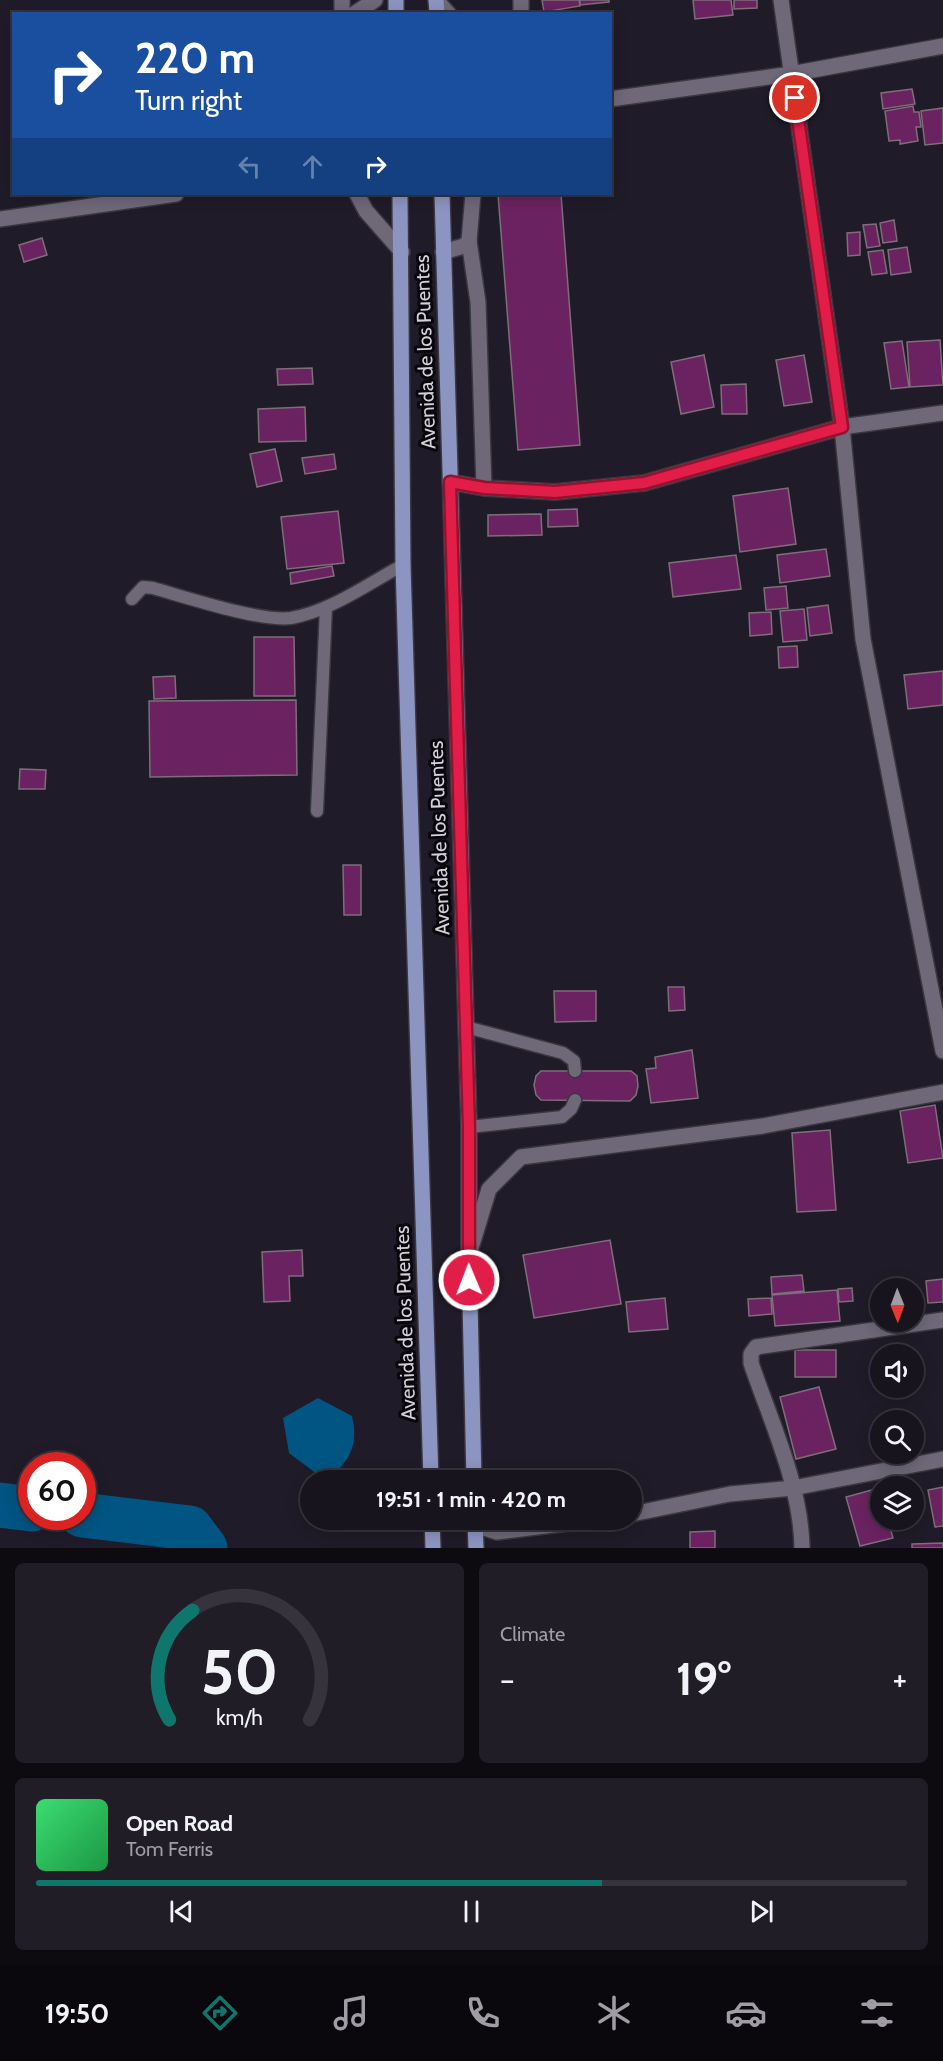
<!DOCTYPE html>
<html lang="en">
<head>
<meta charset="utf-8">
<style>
	:root { --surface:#18141e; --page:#211d27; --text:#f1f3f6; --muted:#9f9ea4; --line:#36333c; --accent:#0f766e }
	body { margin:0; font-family:Cabin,sans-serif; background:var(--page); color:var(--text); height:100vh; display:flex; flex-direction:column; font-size:22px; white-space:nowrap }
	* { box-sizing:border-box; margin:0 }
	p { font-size:20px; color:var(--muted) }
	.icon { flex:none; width:33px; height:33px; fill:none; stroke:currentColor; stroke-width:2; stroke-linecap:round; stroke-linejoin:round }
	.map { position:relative; height:1548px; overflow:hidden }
	.details { display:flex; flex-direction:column; gap:15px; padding:15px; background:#0d0b10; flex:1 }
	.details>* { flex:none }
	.top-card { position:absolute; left:12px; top:12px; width:600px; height:183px; border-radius:0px; box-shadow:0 3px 15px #0003,0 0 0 2px var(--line); background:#1a4fa0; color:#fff; overflow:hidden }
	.needle { width:39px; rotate:179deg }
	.fabs { position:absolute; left:870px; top:1278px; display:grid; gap:12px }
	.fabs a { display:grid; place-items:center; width:54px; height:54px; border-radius:50%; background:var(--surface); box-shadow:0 3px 15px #0003,0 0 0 2px var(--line); font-size:30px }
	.speed { position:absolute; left:18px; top:1452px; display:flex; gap:12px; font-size:30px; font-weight:700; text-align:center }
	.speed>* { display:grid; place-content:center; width:78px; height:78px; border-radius:50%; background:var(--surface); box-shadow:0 3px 15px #0003,0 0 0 2px var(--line); line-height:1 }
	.speed .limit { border:9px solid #d22; background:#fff; color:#111 }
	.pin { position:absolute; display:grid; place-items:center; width:51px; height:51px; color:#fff; margin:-26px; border:3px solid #fff; border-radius:50%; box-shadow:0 2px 6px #0007 }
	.me { position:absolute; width:66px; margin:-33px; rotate:359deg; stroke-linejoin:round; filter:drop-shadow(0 0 4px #0008) }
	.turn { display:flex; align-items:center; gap:21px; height:126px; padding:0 24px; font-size:27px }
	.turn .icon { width:78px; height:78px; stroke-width:2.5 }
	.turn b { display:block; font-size:42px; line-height:51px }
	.lanes { display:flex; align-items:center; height:57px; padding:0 24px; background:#0003; justify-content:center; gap:30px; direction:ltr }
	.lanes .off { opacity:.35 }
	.big { font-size:45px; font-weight:800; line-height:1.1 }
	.details .tile { flex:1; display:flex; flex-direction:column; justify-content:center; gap:9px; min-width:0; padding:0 21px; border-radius:9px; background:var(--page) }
	.details .dial { align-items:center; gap:0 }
	.dial svg { height:156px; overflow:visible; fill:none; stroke:var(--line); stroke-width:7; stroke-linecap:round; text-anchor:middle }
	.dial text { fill:var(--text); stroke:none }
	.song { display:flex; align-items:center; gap:18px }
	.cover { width:72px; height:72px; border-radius:9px; background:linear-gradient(135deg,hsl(140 70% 55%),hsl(140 70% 35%)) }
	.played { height:6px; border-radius:3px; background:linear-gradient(90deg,var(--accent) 65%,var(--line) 65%) }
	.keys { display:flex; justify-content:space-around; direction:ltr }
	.heat { display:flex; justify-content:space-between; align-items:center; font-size:33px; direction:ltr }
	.details .tiles { flex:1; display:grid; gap:15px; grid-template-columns:1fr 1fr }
	.tile:last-child { grid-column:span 2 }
	.trip { position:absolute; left:300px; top:1470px; width:342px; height:60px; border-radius:30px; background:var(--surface); box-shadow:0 3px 15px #0003,0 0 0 2px var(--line); font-weight:800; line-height:60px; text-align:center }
	.dock { display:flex; height:96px; justify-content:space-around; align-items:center; background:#0a080c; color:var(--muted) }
	.dock .icon { width:42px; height:42px }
	.dock .on { color:var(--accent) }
	.dock b { font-size:27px; color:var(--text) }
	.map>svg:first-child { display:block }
	.water { fill:#005582 }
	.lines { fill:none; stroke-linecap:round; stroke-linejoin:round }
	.river { stroke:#005582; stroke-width:45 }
	.building { fill:#6a2360; stroke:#7d6e7a; stroke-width:1.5 }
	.service-casing { stroke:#3a3740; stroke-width:15 }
	.minor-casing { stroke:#3a3740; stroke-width:18 }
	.tertiary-casing { stroke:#3a3740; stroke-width:18 }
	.primary-casing { stroke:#3a3740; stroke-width:18 }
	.service { stroke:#6e6878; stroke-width:12 }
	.minor { stroke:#6e6878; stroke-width:15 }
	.tertiary { stroke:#6e6878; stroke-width:15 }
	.primary { stroke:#8c94c1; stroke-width:15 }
	.route-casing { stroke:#92132f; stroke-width:15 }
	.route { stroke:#e11d48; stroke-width:10 }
	.labels { text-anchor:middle; stroke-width:6; stroke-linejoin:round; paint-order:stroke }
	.street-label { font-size:20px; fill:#d4d1da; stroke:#09070c }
</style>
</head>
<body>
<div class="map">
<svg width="943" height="1548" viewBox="0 0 943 1548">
	<rect width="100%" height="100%" fill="#201b28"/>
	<path class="water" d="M318 1398 352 1416C359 1447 349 1459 329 1480H325L289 1453 283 1418Z"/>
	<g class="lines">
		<path class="river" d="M0 1505 32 1509
			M82 1515 190 1528 205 1548"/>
	</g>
	<path class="building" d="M542 0H579L580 6 544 12Z
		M580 0H609V2L580 5Z
		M693 0H731L733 15 695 19Z
		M734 0H757V8L734 9Z
		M912 89 915 104 883 109 881 93Z
		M913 106 914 112H919L921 127H916L918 141 900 144V140L889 141 885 111Z
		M943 108V143L925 145 921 111Z
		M498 194H561L580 445 518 450Z
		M894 220 897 241 883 243 880 223Z
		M876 224 880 246 867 248 863 225Z
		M860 232V255L848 256 847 233Z
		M42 238 47 255 24 262 19 245Z
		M907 247 911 272 891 275 888 250Z
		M883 250 887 273 872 275 868 252Z
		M940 340 943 385 910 387 907 342Z
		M902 341 909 387 891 389 884 343Z
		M704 355 714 407 681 414 671 362Z
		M804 355 812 402 784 406 776 360Z
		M312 368 313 384 278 385 277 369Z
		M746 384 747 414H722L721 385Z
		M305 407 306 441 259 442 258 409Z
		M275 449 282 481 257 487 250 454Z
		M334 454 336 469 305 474 302 458Z
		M788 488 796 544 740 552 733 496Z
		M577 509 578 526 548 527V510Z
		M338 511 344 563 287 569 281 517Z
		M541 514 542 535 488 536V515Z
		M826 549 830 576 780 583 777 555Z
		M736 555 741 589 673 597 669 563Z
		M332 566 334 576 291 584 290 573Z
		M786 586 788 608 766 610 764 588Z
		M828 605 832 633 810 636 807 608Z
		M804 609 807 640 783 642 780 611Z
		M771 612 772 634 750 636 749 613Z
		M254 637H294L295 696H254Z
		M797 646 798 667 779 668 778 647Z
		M943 671V705L908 709 904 675Z
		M175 676 176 698 154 699 153 677Z
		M296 700 297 775 150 777 149 701Z
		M20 769 46 770 45 789H19Z
		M343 865H361V915H344Z
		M668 987H684L685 1010 669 1011Z
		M554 991H596V1021L555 1022Z
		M692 1050 698 1098 651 1103 646 1069 656 1068 655 1057Z
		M541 1071H631L637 1076 638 1086 636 1095 630 1101 541 1100 536 1095 534 1085 536 1076Z
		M935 1105 943 1158 908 1163 900 1111Z
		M830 1130 836 1210 797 1212 792 1133Z
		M610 1240 621 1304 534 1318 523 1255Z
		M302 1250 303 1276H289L290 1301 264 1302 262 1252Z
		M802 1275 804 1291 772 1294 771 1277Z
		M943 1279V1302L928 1303 926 1281Z
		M852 1288 853 1301 839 1302 838 1289Z
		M837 1290 840 1321 775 1326 772 1295Z
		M665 1298 668 1329 629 1332 626 1302Z
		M771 1298 772 1314 749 1316 748 1299Z
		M795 1350H836V1377H795Z
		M819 1387 836 1449 796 1459 780 1397Z
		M943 1487V1526L935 1527 928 1490Z
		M879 1488 880 1520H888L893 1538 860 1546 846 1497Z
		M715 1531V1548H690V1532Z
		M943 1543V1548H912V1544Z"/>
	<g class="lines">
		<defs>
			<path id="service" d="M132 599 143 587 153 588C185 597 261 622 291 618 331 611 369 583 403 565
				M317 811 326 607
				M466 1027 563 1053 574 1061 575 1071
				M469 1127 562 1117 571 1109 575 1100"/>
			<path id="minor" d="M342 0V14
				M781 0 842 427 863 639 943 1051
				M354 14 375 0
				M521 14V0
				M357 194 366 211 402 252
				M0 219 176 194
				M469 241 478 302 484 488
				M450 482 484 488 555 492 644 483 842 427 943 413
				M471 1248 489 1189 521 1157 763 1126 943 1092
				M632 1514 730 1494 793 1488 943 1459
				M475 1525 497 1532 593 1520
				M802 1548C801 1485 771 1422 751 1363V1354L756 1347 943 1320"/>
			<path id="tertiary" d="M436 0 449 14
				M610 99 791 74 943 46
				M443 252 464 246 469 241 473 194"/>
			<path id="primary" d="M396 0V14
				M436 0 437 14
				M400 194 403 565 431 1480
				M442 194 469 1127V1257L474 1480
				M432 1520 433 1548
				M475 1520 476 1548"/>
		</defs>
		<use href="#service" class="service-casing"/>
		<use href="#minor" class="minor-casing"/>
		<use href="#tertiary" class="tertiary-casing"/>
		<use href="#primary" class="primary-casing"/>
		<use href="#service" class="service"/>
		<use href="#minor" class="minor"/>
		<use href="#tertiary" class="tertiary"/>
		<use href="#primary" class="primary"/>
	</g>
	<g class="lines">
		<defs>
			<path id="route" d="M469 1280V1127L450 482 484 488 555 492 644 483 842 427 795 98"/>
		</defs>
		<use href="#route" class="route-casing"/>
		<use href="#route" class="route"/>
	</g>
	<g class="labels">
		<g class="street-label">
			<text transform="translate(425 352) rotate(-92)" y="7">Avenida de los Puentes</text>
			<text transform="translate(439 838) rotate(-92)" y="7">Avenida de los Puentes</text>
			<text transform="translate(405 1323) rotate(-92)" y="7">Avenida de los Puentes</text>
		</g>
	</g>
</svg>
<div class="fabs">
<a><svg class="needle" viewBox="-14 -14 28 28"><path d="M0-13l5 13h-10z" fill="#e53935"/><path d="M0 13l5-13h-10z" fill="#9f9ea4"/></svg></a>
<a><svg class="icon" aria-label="sound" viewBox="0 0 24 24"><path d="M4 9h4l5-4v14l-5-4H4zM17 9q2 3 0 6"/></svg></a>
<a><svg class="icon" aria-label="search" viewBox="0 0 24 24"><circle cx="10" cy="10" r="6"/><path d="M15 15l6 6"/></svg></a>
<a><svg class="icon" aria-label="layers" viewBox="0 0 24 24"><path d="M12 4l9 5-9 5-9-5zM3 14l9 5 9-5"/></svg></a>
</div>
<div class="speed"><div class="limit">60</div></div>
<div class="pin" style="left:795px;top:98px;background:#d93025"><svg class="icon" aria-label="arrive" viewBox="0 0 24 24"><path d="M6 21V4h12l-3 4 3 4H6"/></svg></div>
<svg class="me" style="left:469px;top:1280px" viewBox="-20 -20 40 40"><circle r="17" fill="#e11d48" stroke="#fff" stroke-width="3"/><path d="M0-11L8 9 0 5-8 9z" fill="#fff"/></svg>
<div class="trip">19:51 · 1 min · 420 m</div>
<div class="top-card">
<div class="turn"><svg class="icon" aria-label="right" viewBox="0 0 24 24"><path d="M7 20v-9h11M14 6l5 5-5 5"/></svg><div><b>220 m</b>Turn right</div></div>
<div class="lanes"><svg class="icon off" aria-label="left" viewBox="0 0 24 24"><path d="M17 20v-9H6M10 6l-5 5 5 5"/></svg><svg class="icon off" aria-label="ahead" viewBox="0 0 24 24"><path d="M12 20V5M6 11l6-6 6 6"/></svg><svg class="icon" aria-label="right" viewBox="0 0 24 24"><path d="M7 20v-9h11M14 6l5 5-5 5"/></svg></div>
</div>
</div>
<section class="details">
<div class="tiles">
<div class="tile dial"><svg viewBox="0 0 100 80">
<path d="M14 69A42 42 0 1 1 86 69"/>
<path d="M14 69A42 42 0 0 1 26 13" stroke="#0f766e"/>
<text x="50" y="56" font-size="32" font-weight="700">50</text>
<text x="50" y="72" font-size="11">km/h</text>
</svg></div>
<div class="tile"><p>Climate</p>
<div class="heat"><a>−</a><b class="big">19°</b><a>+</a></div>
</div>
<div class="tile">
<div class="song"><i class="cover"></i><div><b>Open Road</b><p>Tom Ferris</p></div></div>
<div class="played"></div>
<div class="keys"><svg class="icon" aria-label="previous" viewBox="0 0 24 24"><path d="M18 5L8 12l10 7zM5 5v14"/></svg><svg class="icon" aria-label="pause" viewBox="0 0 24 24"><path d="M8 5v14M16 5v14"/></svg><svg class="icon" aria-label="next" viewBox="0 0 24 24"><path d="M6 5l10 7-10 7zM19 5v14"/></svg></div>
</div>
</div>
</section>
<nav class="dock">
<b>19:50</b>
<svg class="icon on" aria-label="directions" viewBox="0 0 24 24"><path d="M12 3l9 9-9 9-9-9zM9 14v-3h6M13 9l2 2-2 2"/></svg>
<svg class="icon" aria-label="music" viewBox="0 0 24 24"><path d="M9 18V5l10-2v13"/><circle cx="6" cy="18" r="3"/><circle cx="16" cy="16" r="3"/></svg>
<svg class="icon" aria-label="phone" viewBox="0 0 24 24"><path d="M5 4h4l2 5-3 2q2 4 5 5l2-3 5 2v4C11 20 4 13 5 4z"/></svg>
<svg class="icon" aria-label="climate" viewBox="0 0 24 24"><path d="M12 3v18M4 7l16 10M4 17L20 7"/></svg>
<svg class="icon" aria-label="car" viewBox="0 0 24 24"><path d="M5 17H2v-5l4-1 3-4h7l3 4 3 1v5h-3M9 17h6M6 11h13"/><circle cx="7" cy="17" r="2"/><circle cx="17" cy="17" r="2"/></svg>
<svg class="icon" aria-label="filters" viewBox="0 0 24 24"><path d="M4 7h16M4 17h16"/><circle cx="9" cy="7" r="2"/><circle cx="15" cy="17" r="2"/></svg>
</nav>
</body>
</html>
